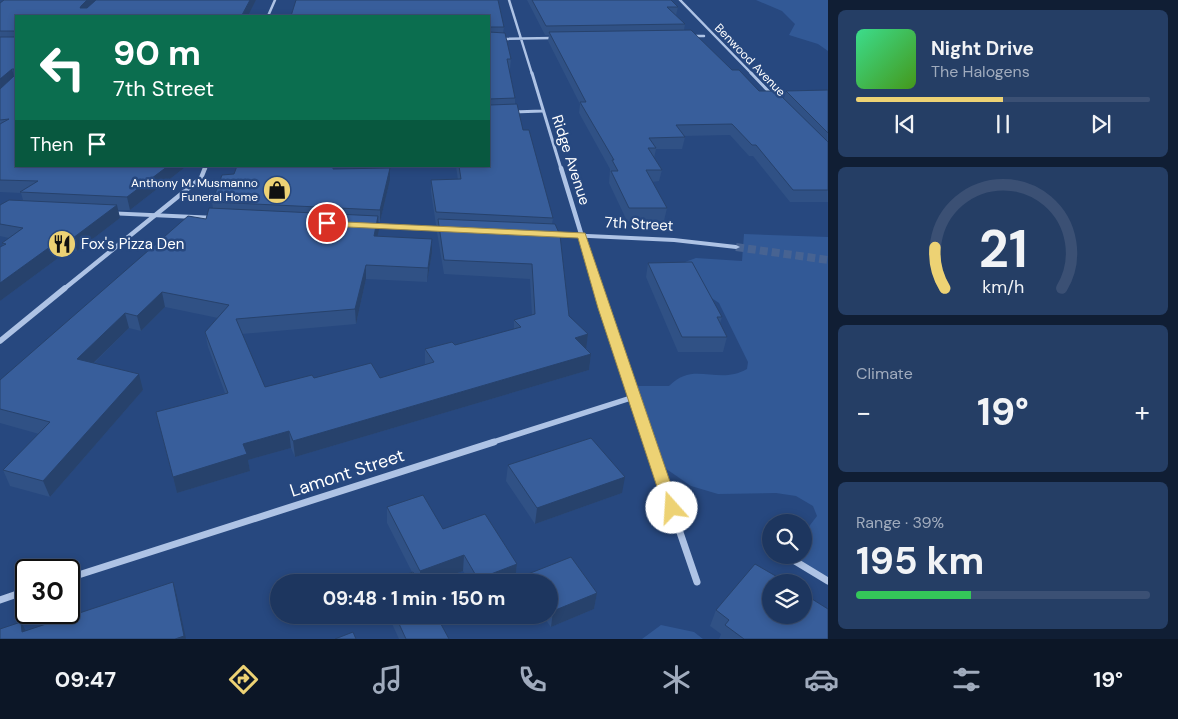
<!DOCTYPE html>
<html lang="en">
<head>
<meta charset="utf-8">
<style>
	:root { --surface:#1d365f; --page:#253e65; --text:#f1f3f6; --muted:#a0abbd; --line:#3b5074; --accent:#edd274 }
	body { margin:0; font-family:"DM Sans",sans-serif; background:var(--page); color:var(--text); height:100vh; display:flex; flex-direction:column; font-size:19px; white-space:nowrap }
	* { box-sizing:border-box; margin:0 }
	p { font-size:16px; color:var(--muted) }
	.icon { flex:none; width:28px; height:28px; fill:none; stroke:currentColor; stroke-width:2; stroke-linecap:round; stroke-linejoin:round }
	.map { position:relative; flex:1; overflow:hidden }
	.sheet { display:flex; flex-direction:column; gap:10px; padding:10px; background:#101e34; width:350px }
	.sheet>* { flex:none }
	.top-card { position:absolute; left:15px; top:15px; width:475px; height:152px; border-radius:0px; box-shadow:0 2px 8px #0003,0 0 0 1px var(--line); background:#0b6e4f; color:#fff; overflow:hidden }
	.controls { position:absolute; left:762px; top:514px; display:grid; gap:10px }
	.controls a { display:grid; place-items:center; width:50px; height:50px; border-radius:50%; background:var(--surface); box-shadow:0 2px 8px #0003,0 0 0 1px var(--line); font-size:25px }
	.speed { position:absolute; left:15px; top:559px; display:flex; gap:10px; font-size:25px; font-weight:700; text-align:center }
	.speed>* { display:grid; place-content:center; width:65px; height:65px; border-radius:50%; background:var(--surface); box-shadow:0 2px 8px #0003,0 0 0 1px var(--line); line-height:1 }
	.speed .limit { border:2px solid #111; border-radius:8px; background:#fff; color:#111 }
	.pin { position:absolute; display:grid; place-items:center; width:42px; height:42px; color:#fff; margin:-21px; border:2px solid #fff; border-radius:50%; box-shadow:0 1px 5px #0007 }
	.me { position:absolute; width:55px; margin:-28px; rotate:341deg; stroke-linejoin:round; filter:drop-shadow(0 0 4px #0008) }
	.turn { display:flex; align-items:center; gap:18px; height:105px; padding:0 15px; font-size:22px }
	.turn .icon { width:65px; height:65px; stroke-width:2.5 }
	.turn b { display:block; font-size:35px; line-height:42px }
	.then { display:flex; align-items:center; height:48px; padding:0 15px; background:#0003; gap:10px; font-size:19px }
	.big { font-size:38px; font-weight:700; line-height:1.1 }
	.sheet .tile { flex:1; display:flex; flex-direction:column; justify-content:center; gap:8px; min-width:0; padding:0 18px; border-radius:8px; background:var(--page) }
	.sheet .dial { align-items:center; gap:0 }
	.dial svg { height:130px; overflow:visible; fill:none; stroke:var(--line); stroke-width:7; stroke-linecap:round; text-anchor:middle }
	.dial text { fill:var(--text); stroke:none }
	.song { display:flex; align-items:center; gap:15px }
	.cover { width:60px; height:60px; border-radius:8px; background:linear-gradient(135deg,hsl(150 70% 55%),hsl(100 70% 35%)) }
	.played { height:5px; border-radius:2px; background:linear-gradient(90deg,var(--accent) 50%,var(--line) 50%) }
	.keys { display:flex; justify-content:space-around; direction:ltr }
	.heat { display:flex; justify-content:space-between; align-items:center; font-size:28px; direction:ltr }
	.charge { height:8px; border-radius:4px; background:linear-gradient(90deg,#34c759 39%,var(--line) 0) }
	.trip { position:absolute; left:270px; top:574px; width:288px; height:50px; border-radius:25px; background:var(--surface); box-shadow:0 2px 8px #0003,0 0 0 1px var(--line); font-weight:700; line-height:50px; text-align:center }
	.menu { display:flex; height:80px; justify-content:space-around; align-items:center; background:#0c1626; color:var(--muted) }
	.menu .icon { width:35px; height:35px }
	.menu .active { color:var(--accent) }
	.menu b { font-size:22px; color:var(--text) }
	main { display:flex; flex:1; min-height:0 }
	.map>svg:first-child { display:block }
	.green { fill:#325996 }
	.lines { fill:none; stroke-linecap:round; stroke-linejoin:round }
	.tertiary-tunnel { stroke:#476392; stroke-width:8; stroke-dasharray:8 4; stroke-linecap:butt }
	.minor-far4 { stroke:#aec3e5; stroke-width:2.5 }
	.minor-far3 { stroke:#aec3e5; stroke-width:3 }
	.minor-far2 { stroke:#aec3e5; stroke-width:4.5 }
	.minor-far1 { stroke:#aec3e5; stroke-width:5.5 }
	.minor { stroke:#aec3e5; stroke-width:7 }
	.tertiary { fill:#aec3e5; fill-rule:evenodd }
	.wall { fill:#305185 }
	.shaded-wall { fill:#27426c }
	.building { fill:#385e9b; stroke:#27426c }
	.route { fill:#edd274; stroke:#9a884b }
	.labels { text-anchor:middle; stroke-width:5; stroke-linejoin:round; paint-order:stroke }
	.far-street-label { font-size:12px; fill:#fff; stroke:#27487f }
	.far-poi-label { font-size:12px; fill:#fff; stroke:#27487f; text-anchor:end }
	.street-label { font-size:15px; fill:#fff; stroke:#27487f }
	.poi-label { font-size:15px; fill:#fff; stroke:#27487f; text-anchor:start }
	.near-street-label { font-size:18px; fill:#fff; stroke:#27487f }
</style>
</head>
<body>
<main>
<div class="map">
<svg width="828" height="639" viewBox="0 0 828 639">
	<rect width="100%" height="100%" fill="#27487f"/>
	<path class="green" d="M756 0H828V51L818 44 789 35 795 24 782 11Z
		M744 234 828 237V577L791 555H804V533L817 516 813 506 796 496 776 493 718 494 691 486 662 466 635 386H669C694 360 717 386 747 369L748 362 719 303 707 295 688 272 685 262 696 258 742 261Z
		M661 625 694 632 703 639H642Z"/>
	<g class="lines">
		<path class="tertiary-tunnel" d="M736 247 828 260"/>
		<path class="minor-far4" d="M509 0 532 74
			M680 0 752 74
			M268 16 275 0
			M692 36H704
			M489 39 553 38"/>
		<path class="minor-far3" d="M532 73 561 169
			M751 73 772 95
			M513 112 542 111
			M205 169 206 166"/>
		<path class="minor-far2" d="M561 168 598 289
			M64 289 201 178 205 168"/>
		<path class="minor-far1" d="M598 288 650 443
			M0 341 65 288
			M490 443 634 397"/>
		<path class="minor" d="M649 442 697 582
			M785 555 828 581
			M69 578 494 442
			M0 600 26 591"/>
		<path class="tertiary" d="M105 211 217 216 221 218 217 220 108 215 104 213Z
			M364 223 449 227 453 229 449 231 367 227H364Z
			M544 232 674 238 736 245 740 247 736 249 674 242 547 236H544L543 234Z"/>
	</g>
	<path class="wall" d="M256 0 248 16H16L184 168 130 210H118L120 218 77 251 69 250 0 301V247L3 245 2 243 9 238 0 236V205L23 200 21 193 0 192V3Z
		M527 0H671L678 7 676 15 685 24 684 30 732 70 759 91 784 98 786 91 828 90V202H790L753 156H749L730 135 683 136 685 137 682 149H656L654 158 662 170 659 181 652 182 667 208 664 221H627L609 183 610 169 579 113 580 104 548 41 549 35H545Z
		M489 16 504 27 503 33 511 59 510 69H509L515 98V104L523 130 553 218 552 224 569 316 588 334 586 348 591 354 589 370 295 457 291 448 248 460 250 471 177 493 156 412 225 393 208 347 205 332 218 318 165 307 141 331 129 328 94 363 143 390 50 497 10 486 3 470 39 434 0 423V380L206 219 213 208 212 202 234 174 334 166V169L390 180 380 222H378L379 230 377 236 432 253 427 282 366 279 356 324 242 334 265 387 314 378H380L425 365V349L455 345 514 329V320L532 315 530 279 444 274 437 232V225H436L431 192V180H458L456 166H489Z
		M648 263 722 317 720 323 727 337 723 352H678L646 277Z
		M508 465 622 493 535 524 506 481Z
		M387 507 443 529 517 564 515 580 508 582H470L463 571 432 582H386L412 572 387 523Z
		M528 574 597 593 594 609 551 627 542 615H549V582H527Z
		M716 610 828 639H719L721 634 710 626Z
		M388 615H436L449 639H399Z"/>
	<path class="shaded-wall" d="M87 0H98L83 15 80 8 81 6Z
		M250 0H256L248 16H242Z
		M12 69 15 80 0 93V79Z
		M167 166H184V168L130 210 127 197Z
		M390 168V180L380 222V210Z
		M117 205 120 218 77 251 73 238Z
		M378 216 379 230 374 250V236Z
		M65 236 69 250 0 301V283Z
		M432 239V253L427 282 428 268Z
		M366 265V279L356 324 355 309Z
		M162 292 165 307 141 331 137 316Z
		M125 313 129 328 82 374 77 359Z
		M588 334 586 350 575 338Z
		M591 354 589 370 295 457 293 441Z
		M139 374 143 390 50 497 43 481Z
		M289 431 291 448 248 460 250 471 177 493 173 477 243 444Z
		M625 477 622 493 535 524 537 508Z
		M464 555 463 571 432 582H420V571Z
		M517 564 515 580 508 582H478V579Z
		M173 582 177 596 186 639H175Z
		M597 593 594 609 551 627 553 611Z
		M21 622 28 635 22 632Z"/>
	<path class="building" d="M4 0H87L81 6 80 8H87L96 0H250L242 15 237 16H16V34L14 31H0V3Z
		M296 0H498L504 27H489V16H291Z
		M532 0H671L678 7H667L685 24 546 26Z
		M691 30 732 70H739L759 91H776L828 142V190H793L756 145H752L732 124 676 125 685 137 649 138 656 148H648L662 170H646L667 208H629L611 171H618L612 160H614L580 102H586L549 32Z
		M489 32 505 33 511 59H507L515 98 489 99Z
		M16 34V166H168L127 197 20 192 38 181 0 180V124L9 119 0 120V89L14 76V69H12L0 79V37H14Z
		M828 90V133L786 91Z
		M489 104 490 105 517 104 523 130H529L553 218 436 212 431 180 461 179 459 166H489Z
		M237 166H333V169L390 168 380 210 212 202 222 175 234 174Z
		M9 200 117 205 73 238 65 236 0 283V247L6 244 2 243 23 228 0 224V205Z
		M209 208 378 216 374 236 432 239 428 268 366 265 355 309 236 319 265 387 312 375 314 378 371 363 380 378 434 362 425 349 452 342 455 345 521 327 514 320 535 314 532 264 444 260 438 219 555 224 560 235 569 316 588 334 575 338 591 354 293 441 289 431 243 444 247 454 173 477 156 412 228 393 205 332 229 305 162 292 137 316 125 313 77 359 139 374 43 481 3 470 50 422 0 409V380L188 216 206 219Z
		M692 262 722 317H717L727 337H682L648 263Z
		M591 438 625 477 537 508 508 465Z
		M423 495 443 529 485 514 517 564 478 579 464 555 420 571 387 507Z
		M571 557 597 593 553 611 549 604V582H534L528 574Z
		M755 564 786 582H771V615H804V594L828 609V639H744L725 625 729 620 716 610Z
		M413 572 419 582H386Z
		M173 582 184 636 175 639H0V629L21 622 22 632Z
		M395 615H436L449 639H406Z
		M353 632 356 639H335Z"/>
	<path class="route" d="M324 221 585 233 679 508 677 512H666L664 508 598 308 578 238 327 226 324 225Z"/>
	<defs>
		<symbol id="shop-disc" viewBox="-11 -11 22 22"><circle r="9.5" fill="#edd274" stroke="#27487f"/><path d="M-5-2.5h2.3a2.7 3.5 0 0 1 5.4 0H5L5.5 6h-11ZM-1.5-2.5h3a1.5 2.3 0 0 0-3 0Z" fill="#111"/></symbol>
		<symbol id="restaurant-disc" viewBox="-11 -11 22 22"><circle r="9.5" fill="#edd274" stroke="#27487f"/><path d="M-5-6h1v4h1v-4h1v4h1v-4h1v5L-1.5 .5V6h-2V.5L-5-1ZM5-6V6H3V1.5H1.5Q1.5-4 5-6Z" fill="#111"/></symbol>
	</defs>
	<g fill-rule="evenodd">
		<use href="#shop-disc" x="261" y="174" width="32" height="32"/>
		<use href="#restaurant-disc" x="46" y="228" width="32" height="32"/>
	</g>
	<g class="labels">
		<g class="far-street-label">
			<text transform="translate(750 60) rotate(46)" y="4">Benwood Avenue</text>
		</g>
		<g class="far-poi-label">
			<text x="258" y="187">Anthony M. Musmanno<tspan x="258" dy="14">Funeral Home</tspan></text>
		</g>
		<g class="street-label">
			<text transform="translate(571 160) rotate(72)" y="5">Ridge Avenue</text>
			<text transform="translate(639 224) rotate(3)" y="5">7th Street</text>
		</g>
		<g class="poi-label">
			<text x="81" y="249">Fox's Pizza Den</text>
		</g>
		<g class="near-street-label">
			<text transform="translate(347 473) rotate(-18)" y="6">Lamont Street</text>
		</g>
	</g>
</svg>
<div class="controls">
<a><svg class="icon" aria-label="search" viewBox="0 0 24 24"><circle cx="10" cy="10" r="6"/><path d="M15 15l6 6"/></svg></a>
<a><svg class="icon" aria-label="layers" viewBox="0 0 24 24"><path d="M12 4l9 5-9 5-9-5zM3 14l9 5 9-5"/></svg></a>
</div>
<div class="speed"><div class="limit">30</div></div>
<div class="pin" style="left:327px;top:223px;background:#d93025"><svg class="icon" aria-label="arrive" viewBox="0 0 24 24"><path d="M6 21V4h12l-3 4 3 4H6"/></svg></div>
<svg class="me" style="left:672px;top:508px" viewBox="-20 -20 40 40"><circle r="19" fill="#fff"/><path d="M0-13L10 11 0 6-10 11z" fill="#edd274"/></svg>
<div class="trip">09:48 · 1 min · 150 m</div>
<div class="top-card">
<div class="turn"><svg class="icon" aria-label="left" viewBox="0 0 24 24"><path d="M17 20v-9H6M10 6l-5 5 5 5"/></svg><div><b>90 m</b>7th Street</div></div>
<div class="then">Then<svg class="icon" aria-label="arrive" viewBox="0 0 24 24"><path d="M6 21V4h12l-3 4 3 4H6"/></svg></div>
</div>
</div>
<section class="sheet">
<div class="tile">
<div class="song"><i class="cover"></i><div><b>Night Drive</b><p>The Halogens</p></div></div>
<div class="played"></div>
<div class="keys"><svg class="icon" aria-label="previous" viewBox="0 0 24 24"><path d="M18 5L8 12l10 7zM5 5v14"/></svg><svg class="icon" aria-label="pause" viewBox="0 0 24 24"><path d="M8 5v14M16 5v14"/></svg><svg class="icon" aria-label="next" viewBox="0 0 24 24"><path d="M6 5l10 7-10 7zM19 5v14"/></svg></div>
</div>
<div class="tile dial"><svg viewBox="0 0 100 80">
<path d="M14 69A42 42 0 1 1 86 69"/>
<path d="M14 69A42 42 0 0 1 8 44" stroke="#edd274"/>
<text x="50" y="56" font-size="32" font-weight="700">21</text>
<text x="50" y="72" font-size="11">km/h</text>
</svg></div>
<div class="tile"><p>Climate</p>
<div class="heat"><a>−</a><b class="big">19°</b><a>+</a></div>
</div>
<div class="tile"><p>Range · 39%</p><b class="big">195 km</b><div class="charge"></div></div>
</section>
</main>
<nav class="menu">
<b>09:47</b>
<svg class="icon active" aria-label="directions" viewBox="0 0 24 24"><path d="M12 3l9 9-9 9-9-9zM9 14v-3h6M13 9l2 2-2 2"/></svg>
<svg class="icon" aria-label="music" viewBox="0 0 24 24"><path d="M9 18V5l10-2v13"/><circle cx="6" cy="18" r="3"/><circle cx="16" cy="16" r="3"/></svg>
<svg class="icon" aria-label="phone" viewBox="0 0 24 24"><path d="M5 4h4l2 5-3 2q2 4 5 5l2-3 5 2v4C11 20 4 13 5 4z"/></svg>
<svg class="icon" aria-label="climate" viewBox="0 0 24 24"><path d="M12 3v18M4 7l16 10M4 17L20 7"/></svg>
<svg class="icon" aria-label="car" viewBox="0 0 24 24"><path d="M5 17H2v-5l4-1 3-4h7l3 4 3 1v5h-3M9 17h6M6 11h13"/><circle cx="7" cy="17" r="2"/><circle cx="17" cy="17" r="2"/></svg>
<svg class="icon" aria-label="filters" viewBox="0 0 24 24"><path d="M4 7h16M4 17h16"/><circle cx="9" cy="7" r="2"/><circle cx="15" cy="17" r="2"/></svg>
<b>19°</b>
</nav>
</body>
</html>
